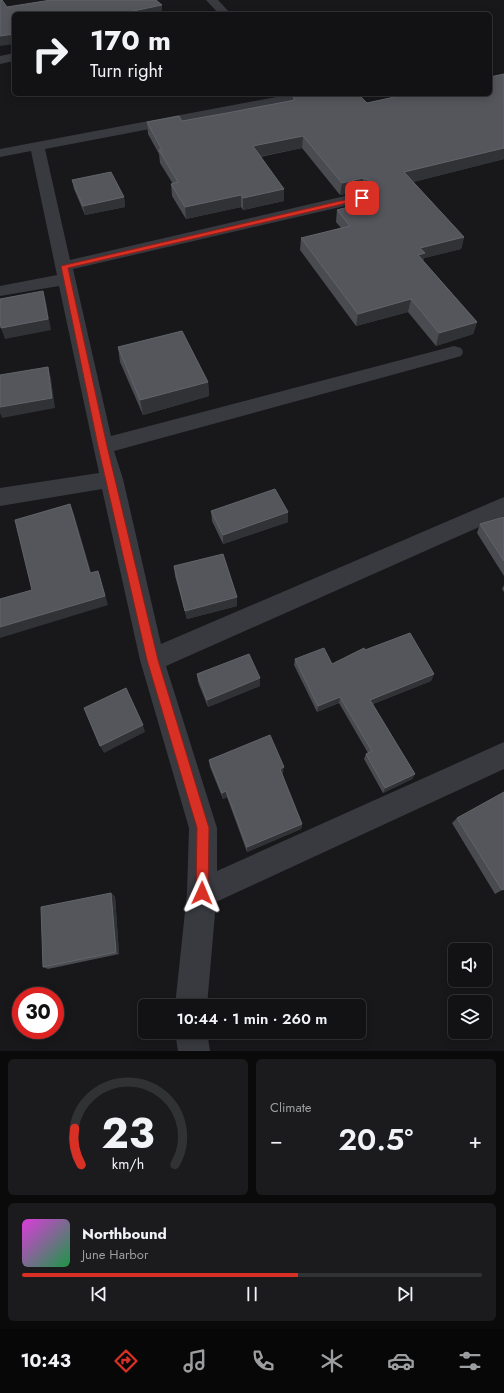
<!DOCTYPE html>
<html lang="en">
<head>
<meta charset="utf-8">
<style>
	:root { --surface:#121214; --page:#1b1b1d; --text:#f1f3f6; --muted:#9c9ea0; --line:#313234; --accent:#d93025 }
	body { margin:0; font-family:Jost,sans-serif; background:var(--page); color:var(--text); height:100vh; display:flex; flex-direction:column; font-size:15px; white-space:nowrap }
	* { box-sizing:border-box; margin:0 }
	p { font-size:13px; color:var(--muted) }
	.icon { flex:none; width:22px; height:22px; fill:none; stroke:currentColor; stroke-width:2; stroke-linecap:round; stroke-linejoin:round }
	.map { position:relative; height:1051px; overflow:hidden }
	.drawer { display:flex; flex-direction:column; gap:8px; padding:8px; background:#0a0a0b; flex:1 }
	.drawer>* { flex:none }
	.banner { position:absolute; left:12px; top:12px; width:480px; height:84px; border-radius:6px; box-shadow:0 2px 10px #0003,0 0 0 1px var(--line); background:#121214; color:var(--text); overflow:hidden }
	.controls { position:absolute; left:448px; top:943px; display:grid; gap:8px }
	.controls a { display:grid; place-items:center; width:44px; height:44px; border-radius:6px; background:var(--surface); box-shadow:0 2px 10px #0003,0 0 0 1px var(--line); font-size:20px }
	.speed { position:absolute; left:12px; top:987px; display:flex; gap:8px; font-size:20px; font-weight:700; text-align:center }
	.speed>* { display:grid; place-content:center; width:52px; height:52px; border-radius:50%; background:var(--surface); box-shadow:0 2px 10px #0003,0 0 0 1px var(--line); line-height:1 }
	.speed .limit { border:6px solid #d22; background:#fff; color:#111 }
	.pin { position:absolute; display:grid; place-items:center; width:34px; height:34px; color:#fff; margin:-17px; border-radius:8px; box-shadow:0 2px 6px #0006 }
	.me { position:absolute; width:44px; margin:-22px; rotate:1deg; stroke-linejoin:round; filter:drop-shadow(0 0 3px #0008) }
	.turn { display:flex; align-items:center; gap:14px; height:84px; padding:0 12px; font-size:18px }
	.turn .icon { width:52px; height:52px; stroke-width:2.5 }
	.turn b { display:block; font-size:28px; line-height:34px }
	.big { font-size:30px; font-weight:600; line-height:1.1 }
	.drawer .card { flex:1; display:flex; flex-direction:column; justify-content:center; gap:6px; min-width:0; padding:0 14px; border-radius:6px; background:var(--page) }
	.drawer .dial { align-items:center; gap:0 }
	.dial svg { height:104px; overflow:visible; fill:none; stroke:var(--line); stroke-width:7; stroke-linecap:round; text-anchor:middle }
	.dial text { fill:var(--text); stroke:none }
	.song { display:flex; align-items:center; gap:12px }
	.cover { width:48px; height:48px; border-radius:6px; background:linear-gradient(135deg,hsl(300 70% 55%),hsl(140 70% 35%)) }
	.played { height:4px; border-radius:2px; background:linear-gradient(90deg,var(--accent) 60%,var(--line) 60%) }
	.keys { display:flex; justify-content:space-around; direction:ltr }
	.heat { display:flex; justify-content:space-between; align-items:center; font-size:22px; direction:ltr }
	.drawer .tiles { flex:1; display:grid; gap:8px; grid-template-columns:1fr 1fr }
	.card:last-child { grid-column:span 2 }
	.trip { position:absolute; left:138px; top:999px; width:228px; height:40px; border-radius:6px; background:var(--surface); box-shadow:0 2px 10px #0003,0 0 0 1px var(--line); font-weight:600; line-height:40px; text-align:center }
	.menu { display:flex; height:64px; justify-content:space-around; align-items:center; background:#070708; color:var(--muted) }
	.menu .icon { width:28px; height:28px }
	.menu .active { color:var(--accent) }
	.menu b { font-size:18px; color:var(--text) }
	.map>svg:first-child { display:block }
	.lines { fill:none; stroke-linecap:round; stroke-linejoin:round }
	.street { fill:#393a40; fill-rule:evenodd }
	.wall { fill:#494b50 }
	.shaded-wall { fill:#313236 }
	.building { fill:#54565c; stroke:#61646a }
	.route { fill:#d93025; stroke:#8d1f18 }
</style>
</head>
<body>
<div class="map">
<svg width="504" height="1051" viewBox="0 0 504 1051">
	<rect width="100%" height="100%" fill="#18181b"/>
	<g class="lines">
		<path class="street" d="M206 0H218L231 14H219Z
			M14 53V61L0 64V56Z
			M292 94H320L313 98 45 149 70 260 362 192 367 194 370 197 367 200 362 202 73 269 111 436 454 346 461 348 463 352 461 356 454 358 114 451 123 479 161 644 504 497V516L166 666 217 828V871L504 742V769L216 902 207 1006H175L187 893 189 828 140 660 102 489 0 506V488L99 473 59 286 0 296V286L57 275 31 151 0 157V149Z
			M175 1032H207L210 1051H178Z"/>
	</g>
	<path class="wall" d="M504 74V159L413 182 464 237 461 249 424 258 423 261 477 322 473 334 436 346 408 312 356 326 300 250 301 238 341 228 336 222 337 210 349 207 351 194 363 191H362L340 195 302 148 260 157 284 189V201L243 210 241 207 186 219 172 196 171 184H173L160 163 159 154 148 134 147 122 182 121 227 113 293 100V97L367 103Z
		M72 180 124 197 125 207 85 215 74 189Z
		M118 347 208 382 209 396 143 415 120 362Z
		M211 511 288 512V522L223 544 212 521Z
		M504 517V576L477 533 480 524Z
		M174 566 237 606 187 619 175 576Z
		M504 585V592L502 589Z
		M365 650 434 674 431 681 373 704 415 774 412 779 383 793 364 759 366 754 368 753 339 703 317 712 294 665 295 659 332 664Z
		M197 674 260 686 208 707 198 682Z
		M209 760 283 773 282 774 302 824 301 829 247 852 227 797 223 799 210 767Z
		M457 818 504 889 495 894 452 823Z
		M111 893 115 897 119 954 48 969 43 967Z"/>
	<path class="shaded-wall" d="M162 5V14H119Z
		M14 34V44L0 46V36Z
		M303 136 302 148 252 158 253 146Z
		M504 148V159L402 185 404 172Z
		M363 178 362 191 340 195 342 183Z
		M284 189V201L243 210V198Z
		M241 195V207L186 219 185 207Z
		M124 197 125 207 85 215 83 206Z
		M464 237 461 249 424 258 422 265 416 267 420 248Z
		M43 291 46 302 51 330 5 339 1 328Z
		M411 299 408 312 356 326 358 314Z
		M477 322 473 334 436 346 439 333Z
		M48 367 51 378 55 408 2 418 0 413V407Z
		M208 382 209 396 143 415 140 400Z
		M70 504 74 514 94 582 90 573Z
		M288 512V522L223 544V535Z
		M98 571 108 605 0 638V627Z
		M237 597V606L187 619 185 611Z
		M434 674 431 681 368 706 370 700Z
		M260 678V686L208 707 207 700Z
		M340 697 339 703 317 712 318 706Z
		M143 725 145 732 104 753 100 746Z
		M284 767 283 773 279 775 280 769Z
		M415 774 412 779 383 793 385 788Z
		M226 791 227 797 223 799 222 793Z
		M302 824 301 829 247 852V847Z
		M111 893 115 897 119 954 116 952Z"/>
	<path class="building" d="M0 0H2L7 7 51 0H156L162 5 119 14H14V34L0 36Z
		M504 74V148L404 172 464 237 420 248 425 253 418 255 477 322 439 333 411 299 358 314 301 238 350 226 337 210 359 204 351 194 369 189 373 185 369 180 363 178 342 183 303 136 253 146 284 189 243 198 241 195 185 207 171 184 178 182 159 150H162L147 122 179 116 182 121 227 113 295 100 293 97 307 94H358L367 103 408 94H490V77Z
		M111 172 124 197 83 206 72 180Z
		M43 291 48 319 1 328 0 320V299Z
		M182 331 208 382 140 400 118 347Z
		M48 367 52 398 0 407V375Z
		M275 489 288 512 223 535 211 511Z
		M70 504 90 573 98 571 105 596 0 627V599L32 590 15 520Z
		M504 517V561L480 524Z
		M223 554 237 597 185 611 174 566Z
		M410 633 434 674 370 700 415 774 385 788 366 754 372 751 340 697 318 706 295 659 324 648 332 664 364 648 365 650Z
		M249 654 260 678 207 700 197 674Z
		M126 688 143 725 100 746 84 708Z
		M270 735 284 767 280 769 302 824 247 847 226 791 222 793 209 760Z
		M504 792V889L502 890 457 818Z
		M111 893 116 952 43 967 41 907Z"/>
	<path class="route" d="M362 196 365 198 364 199 68 268 107 446 158 660 209 828 208 893 207 897 202 899 198 897 196 893 197 828 147 660 98 446 61 266Z"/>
</svg>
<div class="controls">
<a><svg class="icon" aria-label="sound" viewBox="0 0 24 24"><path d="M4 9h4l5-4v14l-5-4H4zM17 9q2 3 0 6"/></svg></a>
<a><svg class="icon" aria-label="layers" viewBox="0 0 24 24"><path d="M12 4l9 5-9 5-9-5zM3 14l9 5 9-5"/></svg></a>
</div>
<div class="speed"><div class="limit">30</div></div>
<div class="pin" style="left:362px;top:198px;background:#d93025"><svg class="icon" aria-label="arrive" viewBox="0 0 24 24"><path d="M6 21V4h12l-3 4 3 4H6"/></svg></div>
<svg class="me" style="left:202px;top:893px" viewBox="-20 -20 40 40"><path d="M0-17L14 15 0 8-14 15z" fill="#d93025" stroke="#fff" stroke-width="4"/></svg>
<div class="trip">10:44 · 1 min · 260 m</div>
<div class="banner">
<div class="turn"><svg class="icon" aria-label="right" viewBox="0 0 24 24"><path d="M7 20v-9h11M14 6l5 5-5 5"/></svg><div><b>170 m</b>Turn right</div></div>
</div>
</div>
<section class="drawer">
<div class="tiles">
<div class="card dial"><svg viewBox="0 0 100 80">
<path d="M14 69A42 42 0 1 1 86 69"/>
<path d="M14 69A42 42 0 0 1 9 41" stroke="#d93025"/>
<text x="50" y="56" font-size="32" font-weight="700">23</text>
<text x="50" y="72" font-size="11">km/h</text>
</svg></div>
<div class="card"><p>Climate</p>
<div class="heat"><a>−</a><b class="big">20.5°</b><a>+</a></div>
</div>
<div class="card">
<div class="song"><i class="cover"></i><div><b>Northbound</b><p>June Harbor</p></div></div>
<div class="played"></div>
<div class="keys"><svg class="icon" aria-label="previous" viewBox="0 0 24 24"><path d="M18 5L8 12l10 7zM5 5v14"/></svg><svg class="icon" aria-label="pause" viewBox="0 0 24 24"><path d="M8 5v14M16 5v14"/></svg><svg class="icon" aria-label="next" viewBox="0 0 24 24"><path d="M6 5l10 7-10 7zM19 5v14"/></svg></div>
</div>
</div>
</section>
<nav class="menu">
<b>10:43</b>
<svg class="icon active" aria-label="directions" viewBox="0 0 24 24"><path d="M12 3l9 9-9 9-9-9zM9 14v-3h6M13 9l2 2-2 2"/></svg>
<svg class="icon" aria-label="music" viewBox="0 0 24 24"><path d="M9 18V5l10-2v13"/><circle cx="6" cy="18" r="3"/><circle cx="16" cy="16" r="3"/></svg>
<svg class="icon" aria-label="phone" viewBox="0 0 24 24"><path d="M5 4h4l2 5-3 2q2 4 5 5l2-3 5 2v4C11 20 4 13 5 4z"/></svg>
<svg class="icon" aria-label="climate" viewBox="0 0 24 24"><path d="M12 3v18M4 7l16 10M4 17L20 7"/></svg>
<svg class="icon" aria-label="car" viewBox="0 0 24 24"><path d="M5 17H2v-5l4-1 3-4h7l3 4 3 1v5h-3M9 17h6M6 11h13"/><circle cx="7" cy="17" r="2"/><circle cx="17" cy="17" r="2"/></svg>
<svg class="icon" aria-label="filters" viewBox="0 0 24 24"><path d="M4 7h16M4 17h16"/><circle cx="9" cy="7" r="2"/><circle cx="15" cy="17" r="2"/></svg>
</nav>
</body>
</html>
